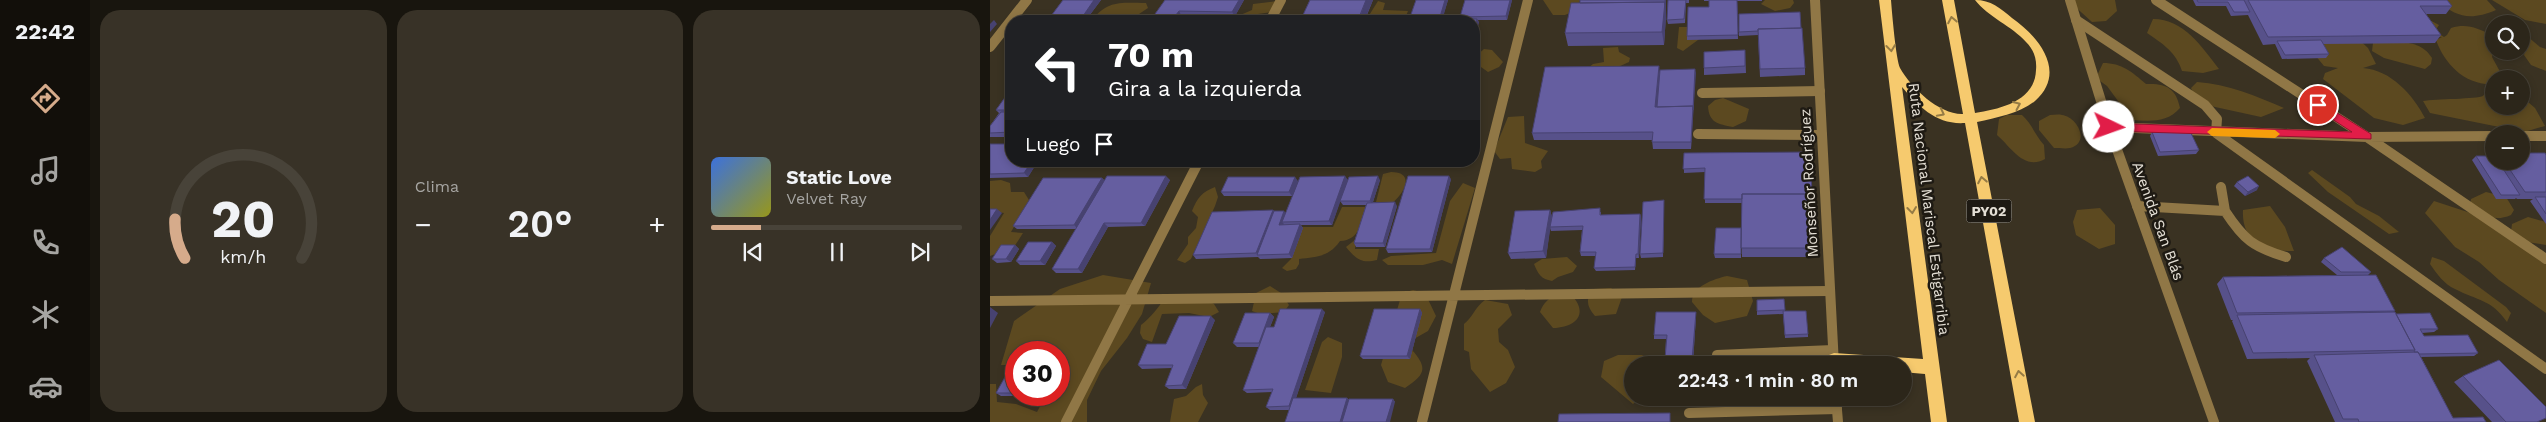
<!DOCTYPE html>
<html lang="es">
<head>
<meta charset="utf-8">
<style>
	:root { --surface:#2c261a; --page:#383227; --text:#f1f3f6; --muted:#a6a5a2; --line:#484339; --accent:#d6ab8b }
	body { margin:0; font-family:"Work Sans",sans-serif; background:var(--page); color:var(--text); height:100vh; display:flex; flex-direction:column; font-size:19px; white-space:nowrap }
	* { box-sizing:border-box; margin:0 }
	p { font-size:16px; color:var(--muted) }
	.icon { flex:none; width:28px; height:28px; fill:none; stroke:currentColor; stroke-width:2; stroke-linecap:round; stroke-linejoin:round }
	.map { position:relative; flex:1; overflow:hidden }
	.details { display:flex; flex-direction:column; gap:10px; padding:10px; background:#18150e; width:900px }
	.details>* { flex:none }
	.hud { position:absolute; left:15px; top:15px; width:475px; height:152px; border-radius:20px; box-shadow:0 2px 8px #0003,0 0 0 1px var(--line); background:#202124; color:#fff; overflow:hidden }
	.buttons { position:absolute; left:1495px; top:15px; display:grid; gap:10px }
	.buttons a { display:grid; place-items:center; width:45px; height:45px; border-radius:50%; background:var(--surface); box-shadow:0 2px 8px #0003,0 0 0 1px var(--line); font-size:25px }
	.speed { position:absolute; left:15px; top:341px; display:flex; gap:10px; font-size:25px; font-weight:700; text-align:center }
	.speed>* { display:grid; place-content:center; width:65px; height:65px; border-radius:50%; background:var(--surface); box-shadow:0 2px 8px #0003,0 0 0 1px var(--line); line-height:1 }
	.speed .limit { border:8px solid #d22; background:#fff; color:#111 }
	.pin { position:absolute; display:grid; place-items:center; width:42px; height:42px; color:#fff; margin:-21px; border:2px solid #fff; border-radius:50%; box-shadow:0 1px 5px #0007 }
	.me { position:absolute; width:55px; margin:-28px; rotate:93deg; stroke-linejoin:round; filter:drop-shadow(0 0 4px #0008) }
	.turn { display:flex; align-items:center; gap:18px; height:105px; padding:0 20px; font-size:22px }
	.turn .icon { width:65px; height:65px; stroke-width:2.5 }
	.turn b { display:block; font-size:35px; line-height:42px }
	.then { display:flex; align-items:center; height:48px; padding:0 20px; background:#0003; gap:10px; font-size:19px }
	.big { font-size:38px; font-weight:600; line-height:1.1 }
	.details .tile { flex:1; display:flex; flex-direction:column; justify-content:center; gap:8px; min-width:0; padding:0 18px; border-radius:20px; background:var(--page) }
	.details .dial { align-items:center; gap:0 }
	.dial svg { height:130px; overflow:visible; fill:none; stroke:var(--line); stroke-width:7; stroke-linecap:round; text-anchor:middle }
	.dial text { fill:var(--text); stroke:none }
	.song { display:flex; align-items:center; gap:15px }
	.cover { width:60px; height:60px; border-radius:8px; background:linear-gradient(135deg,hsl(220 70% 55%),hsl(60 70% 35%)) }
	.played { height:5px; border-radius:2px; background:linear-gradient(90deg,var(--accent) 20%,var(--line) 20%) }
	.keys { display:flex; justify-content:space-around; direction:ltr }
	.heat { display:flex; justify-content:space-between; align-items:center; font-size:28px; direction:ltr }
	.details .tiles { flex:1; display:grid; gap:10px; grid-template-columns:repeat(3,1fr) }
	.trip { position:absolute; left:634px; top:356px; width:288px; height:50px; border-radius:25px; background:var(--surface); box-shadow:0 2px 8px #0003,0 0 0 1px var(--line); font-weight:600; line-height:50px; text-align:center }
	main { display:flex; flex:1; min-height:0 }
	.tab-bar { display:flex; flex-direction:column; width:90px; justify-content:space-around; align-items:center; background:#120f0a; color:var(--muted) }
	.tab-bar .icon { width:35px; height:35px }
	.tab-bar .current { color:var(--accent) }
	.tab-bar b { font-size:22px; color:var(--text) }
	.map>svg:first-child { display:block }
	.green { fill:#5c4920 }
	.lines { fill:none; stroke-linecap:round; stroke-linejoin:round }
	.service { stroke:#907746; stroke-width:10 }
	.minor { stroke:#907746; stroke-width:10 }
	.tertiary { stroke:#907746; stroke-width:10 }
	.trunk { fill:#f6ca6e; fill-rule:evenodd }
	.wall { fill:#57518a }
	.shaded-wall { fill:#474270 }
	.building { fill:#655ea0; stroke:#474270 }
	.oneway { stroke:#957b45 }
	.route { fill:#e11d48; stroke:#92132f }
	.slow { fill:#f59e0b }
	.labels { text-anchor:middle; stroke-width:5; stroke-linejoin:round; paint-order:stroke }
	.shield { fill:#1e1a13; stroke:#a9a49b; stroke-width:1 }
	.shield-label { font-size:14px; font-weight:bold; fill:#e4dfd5 }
	.street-label { font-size:15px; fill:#e4dfd5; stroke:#1e1a13 }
</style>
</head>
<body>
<main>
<nav class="tab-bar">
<b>22:42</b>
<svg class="icon current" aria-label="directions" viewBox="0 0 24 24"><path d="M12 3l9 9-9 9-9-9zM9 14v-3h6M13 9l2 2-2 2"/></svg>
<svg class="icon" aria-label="music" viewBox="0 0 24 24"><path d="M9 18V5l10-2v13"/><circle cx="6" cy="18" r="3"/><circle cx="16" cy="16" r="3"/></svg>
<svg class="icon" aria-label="phone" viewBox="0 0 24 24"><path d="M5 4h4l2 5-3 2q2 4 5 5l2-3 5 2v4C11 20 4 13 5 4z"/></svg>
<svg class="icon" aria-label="climate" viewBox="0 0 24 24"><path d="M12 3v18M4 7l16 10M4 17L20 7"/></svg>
<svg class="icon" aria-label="car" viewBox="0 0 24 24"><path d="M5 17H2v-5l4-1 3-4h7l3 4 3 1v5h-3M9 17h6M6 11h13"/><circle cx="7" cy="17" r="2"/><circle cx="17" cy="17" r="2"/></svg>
</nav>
<section class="details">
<div class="tiles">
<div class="tile dial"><svg viewBox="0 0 100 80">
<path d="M14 69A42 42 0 1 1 86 69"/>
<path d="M14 69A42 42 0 0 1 8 45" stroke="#d6ab8b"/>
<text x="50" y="56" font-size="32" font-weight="700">20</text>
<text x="50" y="72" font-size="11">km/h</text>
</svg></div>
<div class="tile"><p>Clima</p>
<div class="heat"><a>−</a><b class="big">20°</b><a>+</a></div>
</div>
<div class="tile">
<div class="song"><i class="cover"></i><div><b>Static Love</b><p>Velvet Ray</p></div></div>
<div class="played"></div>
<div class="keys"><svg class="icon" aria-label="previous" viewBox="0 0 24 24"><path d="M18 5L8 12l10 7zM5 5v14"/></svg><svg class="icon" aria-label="pause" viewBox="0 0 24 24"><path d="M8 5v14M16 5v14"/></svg><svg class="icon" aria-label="next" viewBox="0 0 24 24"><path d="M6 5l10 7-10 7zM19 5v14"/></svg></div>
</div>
</div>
</section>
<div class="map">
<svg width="1556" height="422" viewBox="0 0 1556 422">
	<rect width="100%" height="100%" fill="#3a3222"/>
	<path class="green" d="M553 0H590L587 10 575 15H563Z
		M775 0H803L804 3 800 8 785 11 771 4Z
		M1081 0H1125L1127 11 1116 21 1102 22 1081 3Z
		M1448 0H1497L1506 10C1482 20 1467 19 1448 0Z
		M1502 0H1556V24L1535 20Z
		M287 1 282 12 268 14 261 21H201L214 18 241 19 262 10 263 4Z
		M388 1 395 3 393 10 418 11 414 21H401L378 17Z
		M156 3 158 8 149 14 127 21H101C118 0 130 3 156 3Z
		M1432 16 1449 25 1445 31 1454 37 1457 35 1461 28C1477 23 1487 28 1502 35L1504 47 1502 57 1514 79H1504V84C1476 86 1455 65 1446 40L1452 37H1442Z
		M1163 19C1194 19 1212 47 1229 69L1213 73 1192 71C1186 52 1173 44 1157 33Z
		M689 27H698L712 37 693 51 687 48Z
		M1531 31 1550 47 1556 49V71L1541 65 1534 55 1536 48 1531 46Z
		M1363 34 1378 48 1386 64 1373 68C1401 70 1423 95 1435 118L1413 125 1384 118 1333 79 1335 73 1348 68 1334 66 1316 44Z
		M1383 43C1405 43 1429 37 1442 58L1441 64 1435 69 1394 58 1382 51Z
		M628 47 629 52 640 58 639 62 628 67 598 68 603 64 614 62 613 48Z
		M494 49 502 50 513 62 509 67 498 72 484 62V58Z
		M1113 63C1132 63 1142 72 1156 84 1176 83 1186 88 1190 108 1177 123 1160 121 1142 120L1117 86 1106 78Z
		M1207 82C1238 84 1266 96 1294 108L1271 117 1216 105 1205 97 1201 88Z
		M1500 86 1504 87V106H1531V96L1545 108 1555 126 1534 132 1440 113 1433 101C1445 99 1487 99 1493 96 1495 94 1498 89 1500 86Z
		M733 98 759 109 756 121 743 127C728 124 719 123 718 106L725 100Z
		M1017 115H1032C1042 124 1045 135 1054 145L1055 159C1034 171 1021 147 1007 135L1009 119Z
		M1060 115C1064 115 1068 114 1072 115 1087 117 1101 142 1080 148 1076 149 1069 148 1064 148L1049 130V121Z
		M534 116 535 143 558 151 551 161 552 168 545 172 522 169 521 158 510 159 504 151 518 117Z
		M1322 170 1360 197 1366 204 1389 216 1409 232 1399 234 1338 192 1318 173Z
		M401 172C426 172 414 194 402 203L386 202 393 174Z
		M11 180 20 183 21 192H34L39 200 21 232 33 233 24 247 0 256V236L14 213 0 211V181Z
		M473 183 485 188 462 264 452 260 433 265H398L392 260 401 256 446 253 460 201Z
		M225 187 228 197 225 206 201 259 195 263 187 260 198 244V237L206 228 208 217 202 211C207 198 212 192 225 187Z
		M1496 192 1516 197 1524 210 1521 215C1505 222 1494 216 1480 207L1481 199Z
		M1444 201 1502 220 1521 232 1522 224 1538 217 1556 222V245L1537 242 1556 255V313L1509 280 1489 262 1465 247 1435 213Z
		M1280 206 1295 227 1304 251C1276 252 1251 242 1253 210Z
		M352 207H376C371 223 370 240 350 241 339 257 326 257 309 259V264L306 269 297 271 292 268 301 259 310 227H343Z
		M1110 208 1125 225V244L1109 249 1086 235 1083 222 1087 210Z
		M366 239 365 249H389L387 260C372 264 366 259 356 247Z
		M577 257 587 266 583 272 568 277 562 281C551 279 548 274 544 264L552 259Z
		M1442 257 1454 261 1516 307 1521 313 1517 322C1501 299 1488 301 1465 289 1454 284 1447 274 1440 264Z
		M113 275 161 283 152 314 137 338 111 371 97 400V422H0V384H6L7 402 26 404 47 412 56 395H69V352H26V365H11L24 321 70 289Z
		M737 276 757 280 763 301 757 316 725 323 713 315 702 302C702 286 724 279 737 276Z
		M280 286 291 293 299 305 294 312 270 314 262 311 266 293Z
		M621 288 632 297 626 314 605 316C597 307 595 299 603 289Z
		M423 290 435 293 446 316 438 331 422 340V350C439 369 434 375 415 388L398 382 391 365 412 293Z
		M577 291C599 309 591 327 563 328L550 312C555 298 564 296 577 291Z
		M207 295 224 304 229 312 219 317 199 313 172 314 162 342 153 339 150 333 151 325C160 318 170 306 176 296Z
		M495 300 518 304 522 315 508 329 509 342 518 350 525 367 516 383 500 392 481 369 479 352 474 350V324C483 317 485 307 495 300Z
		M338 337 352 343V357L341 393 315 390 332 342Z
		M628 355H652L662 360 669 359 677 365H642V398H649L643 404 611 377 614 361Z
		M212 384 213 395 218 403 208 422H180L184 399 196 396 206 387Z"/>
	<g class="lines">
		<path class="service" d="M712 93 830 91
			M708 134 832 135
			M1231 187 1235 211
			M1147 206 1235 211C1254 240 1263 247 1296 257
			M727 355 843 350
			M699 413 847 409"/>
		<path class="minor" d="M1166 0 1377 137 1556 259
			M1086 20 1215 105 1227 119 1226 133 1556 369
			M280 21 291 0
			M0 47 37 0
			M1119 127 1377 137 1504 136
			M1531 136H1556
			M0 301 839 291
			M76 422 209 161
			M432 422 538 0"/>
		<path class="tertiary" d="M825 0 844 365
			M1080 0 1119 127 1224 422
			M846 398 848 422"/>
		<path class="trunk" d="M889 0H901C902 13 906 60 910 68 921 88 950 115 973 114L952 0H964L985 113C1011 109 1045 101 1046 70 1047 59 1044 50 1036 42 1022 26 998 17 985 0 1001 0 1010 8 1022 18 1048 36 1078 72 1045 101 1030 113 1006 118 987 122L1045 422H1029L975 123C947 125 929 107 912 87L957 422H941L935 374 912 372V365H839L836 360 839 355 844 353 933 359Z"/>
	</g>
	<path class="wall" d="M73 0H111L96 20H64L61 16Z
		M175 0H254L245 16 191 15 187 21 213 20 214 21H160Z
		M320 0H383L377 15 415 21H314L312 17Z
		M426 0H458L452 19H471L470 17 475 0H522L517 20H488L489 23 419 21Z
		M678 0H699V3H696L695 23 678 24 677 20Z
		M714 0H772V1H747L748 39 697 40V36L719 7V1H714Z
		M1203 0H1457L1462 6 1456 14H1436L1451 35 1445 43 1333 44 1339 54 1336 58 1292 59 1285 44 1273 45 1258 15 1241 16 1236 6H1206Z
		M676 9V16L674 45 578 46 575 33Z
		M749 14 815 68V75L770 77 768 35 749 36Z
		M755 50 756 73 714 75V68Z
		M705 69 701 149H663L662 140H544L542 133 670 73Z
		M21 89V137H0V126L9 113 6 110Z
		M1162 132 1209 150 1206 154 1168 156 1160 136Z
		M0 144 21 161H48L38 177 0 178Z
		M694 153 822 194 826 248 825 257H752V203H715V172L694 173Z
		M1556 155V224L1540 201 1543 199H1527L1526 198 1525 199H1506L1482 160 1486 156 1504 161H1531Z
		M112 178 114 180H180L155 226 118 227 92 273H66L62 269 86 229H27L23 226Z
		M461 179 442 252 398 253 396 249Z
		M358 180H390L383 202 407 206 395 247H366L364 243 376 205H353L350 201 342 225H311L313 228 302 258 270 259 268 257 206 259 203 255 283 210 284 211 296 213Z
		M308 181 302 196H234L231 192Z
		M1247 182 1267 190 1255 196 1244 186Z
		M674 204 673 257 651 258 650 254Z
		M560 210 562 217 611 212V215L650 214 651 217 649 258H646L645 270 606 271 604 268 606 256H591L590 252 592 230 561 231 560 228 556 258 521 259 518 253Z
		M751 228V258H725L724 254Z
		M62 242 66 246 55 265H30L26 261Z
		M25 245 29 249 21 262 7 263 2 259Z
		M1334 258 1381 272 1378 275 1405 311 1403 312 1406 314 1448 329 1444 332 1432 333 1434 336 1488 353 1484 356 1431 357 1463 418 1496 422H1345L1317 361 1320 358 1257 359 1242 321 1243 320H1241L1227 284 1233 277 1347 275 1331 262Z
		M794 299 795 311 818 334V337L795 338 793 314 767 315V300Z
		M430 309 432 313 420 359H373L370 356Z
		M335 312 306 398H357L359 400 403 399 405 402 299 410H280L276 407 282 392 257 393 253 390 269 347H247L243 343 280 313 284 317 280 327H284Z
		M706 312V316L703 363 675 362V359L676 339H664V335Z
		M225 320 196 389H179L175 386 182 368 152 369 148 365 176 344Z
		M26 368V395H47L46 396H11L6 393Z
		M1473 376 1550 422H1502L1464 382Z"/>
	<path class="shaded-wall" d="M104 0H111L96 20 93 16Z
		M249 0H254L245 16 242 12Z
		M376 0H383L374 21 370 17Z
		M455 0H458L452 21 450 17Z
		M520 0H522L517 20 516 16Z
		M675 0H676V16L674 45 672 32Z
		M189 11 191 15 187 21H183L182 20Z
		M412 15 415 21H410Z
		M487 19 489 23 484 41V32Z
		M4 20 7 24 0 32V24Z
		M669 66 670 74 666 114 665 107Z
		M705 69 706 73 701 149V142Z
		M42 161H48L38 177 34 173Z
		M176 176 180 180 155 226 151 223Z
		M355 176 358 180 342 225 339 221Z
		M388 176 390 180 382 205 380 201Z
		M459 176 461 179 442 252 440 249Z
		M305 177 308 181 302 196 299 192Z
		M112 178 116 182 88 229 84 225Z
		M1269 186 1267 190 1255 196 1258 192Z
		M405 202 407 206 395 247 393 243Z
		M7 209 12 213 0 230V220Z
		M283 210 286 214 268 255 266 253Z
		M560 210 562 217 556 258 553 251Z
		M294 211 297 215 292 222 294 224 292 228 289 225Z
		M650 214 651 217 649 258 648 254Z
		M114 223 118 227 92 273 88 269Z
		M310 224 313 228 302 258 299 254Z
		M62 242 66 246 55 265 50 261Z
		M25 245 29 249 21 262 16 259Z
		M0 307 8 313 0 328Z
		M332 309 335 312 302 410 299 406Z
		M430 309 432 313 420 359 417 356Z
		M706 312V316L703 363 702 360Z
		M280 313 284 317 272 346 269 343Z
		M221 316 225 320 196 389 192 385Z
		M357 398 360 401 354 422H350Z
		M403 399 405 402 400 422H396Z"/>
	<path class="building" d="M73 0H104L93 16H61Z
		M175 0H249L242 12 189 11 182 20 160 21Z
		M320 0H376L370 15 324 16V17H312Z
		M426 0H455L450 17H443L441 20H419Z
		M475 0H520L516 16 470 17Z
		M590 0H675V5V2L590 3Z
		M678 0H696L694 19 677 20Z
		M719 0H747L748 35 697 36 698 7H719Z
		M1207 0H1254L1260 12H1244L1238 2H1208Z
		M1258 0H1457L1462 6H1430L1451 35 1278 37Z
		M675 2 672 32 575 33 581 3Z
		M810 12 811 28 768 29V31L749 32V14Z
		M412 15 410 21H322L324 16Z
		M445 19H487L484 32V21H444Z
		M213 20 212 21H178Z
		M812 28 815 68 770 69 768 29Z
		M1331 40 1339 54 1295 55 1287 41Z
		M755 50V66L714 68V52Z
		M669 66 665 107 703 106 701 142H662L663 132 542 133 555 67Z
		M705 69 703 110V106L667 107 670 70Z
		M21 89V110H6Z
		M11 112H21V132L0 133V126Z
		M1200 131 1209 150 1170 152 1162 132Z
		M0 144H21V161H42L34 173 0 174Z
		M820 152 822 194H752V199H714L715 168 693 169 694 153Z
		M1531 153H1555L1556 155V192H1535L1514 161H1531Z
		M1486 156H1504V161H1508L1530 195H1511Z
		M117 176H176L151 223H114L88 269H62Z
		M355 176 339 221 292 222 310 177Z
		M388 176 380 201H350L359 177Z
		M418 176H459L440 249H396Z
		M1258 176 1269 186 1258 192 1247 182Z
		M238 177H305L299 192H231Z
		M53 178H112L84 225 23 226Z
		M752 194H824L826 248H751Z
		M1545 197H1556V214Z
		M674 200 673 253 650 254 653 202Z
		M405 202 393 243H364L377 203Z
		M610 208V215L650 214 648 254H646L645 267 604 268 606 252H590L593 226 560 227 563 212Z
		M0 209H7L0 220Z
		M283 210 266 253 203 255 222 212Z
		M560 210 553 251 518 253 525 211Z
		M284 211H294L289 225 310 224 299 254 267 255Z
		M726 228H751V254H724Z
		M38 242H62L50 261H26Z
		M11 245H25L16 259H2Z
		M1352 247 1381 272H1351L1334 258Z
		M1386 275 1405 311 1247 313 1233 277Z
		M794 299 795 310 767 311V300Z
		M290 309H332L299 406 276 407 283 389 253 390 276 327H284Z
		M384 309H430L417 356H370Z
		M793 311H816L818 334 795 335Z
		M666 312H706L702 360 675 359 677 335H664Z
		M1405 312 1425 350 1263 353 1247 315Z
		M255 313H280L269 343H243Z
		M1440 313 1448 329H1430L1434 336 1478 335 1488 353 1429 354 1428 352H1424L1425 350 1406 314Z
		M189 316H221L192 385 175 386 183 365H148L157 344H176Z
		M1428 352 1463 418 1493 417 1496 422H1369L1368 419H1353L1324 355Z
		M1509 360 1556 407V418L1547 422H1516L1473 376Z
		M20 368H26V393H6Z
		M303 398H357L350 422H295Z
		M359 399H403L396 422H352Z
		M680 413V422H568L569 414Z"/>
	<defs><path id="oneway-chevron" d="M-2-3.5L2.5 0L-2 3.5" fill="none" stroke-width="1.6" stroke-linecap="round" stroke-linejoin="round" transform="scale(1.25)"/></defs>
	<g class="oneway">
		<use href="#oneway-chevron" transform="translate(962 20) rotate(-101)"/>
		<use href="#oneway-chevron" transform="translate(901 48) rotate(83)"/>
		<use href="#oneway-chevron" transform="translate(1027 105) rotate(-24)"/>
		<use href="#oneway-chevron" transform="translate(951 113) rotate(27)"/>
		<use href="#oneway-chevron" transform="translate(992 180) rotate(-101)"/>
		<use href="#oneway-chevron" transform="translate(922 210) rotate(83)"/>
		<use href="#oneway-chevron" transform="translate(1029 374) rotate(-100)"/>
	</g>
	<path class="route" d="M1328 101 1381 134V139L1119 131 1114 127 1119 123 1362 132 1325 108 1323 105Z"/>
	<path class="slow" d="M1222 128 1285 130 1290 134 1285 138 1222 136 1217 132Z"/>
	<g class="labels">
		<rect class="shield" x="976.5" y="199.5" width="45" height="23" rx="4"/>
		<g class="shield-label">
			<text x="999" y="216">PY02</text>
		</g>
		<g class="street-label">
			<text transform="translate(819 183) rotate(-93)" y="5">Monseñor Rodríguez</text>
			<text transform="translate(939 209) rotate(83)" y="5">Ruta Nacional Mariscal Estigarribia</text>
			<text transform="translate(1168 221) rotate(70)" y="5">Avenida San Blás</text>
		</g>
	</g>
</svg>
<div class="buttons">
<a><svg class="icon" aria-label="search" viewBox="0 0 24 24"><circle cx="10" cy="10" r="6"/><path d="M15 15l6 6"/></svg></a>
<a>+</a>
<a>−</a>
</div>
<div class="speed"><div class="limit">30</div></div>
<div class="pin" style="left:1328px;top:105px;background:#d93025"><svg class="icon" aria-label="arrive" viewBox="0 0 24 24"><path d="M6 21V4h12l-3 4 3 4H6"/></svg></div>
<svg class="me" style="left:1119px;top:127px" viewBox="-20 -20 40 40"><circle r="19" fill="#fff"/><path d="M0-13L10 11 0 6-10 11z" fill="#e11d48"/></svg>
<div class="trip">22:43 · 1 min · 80 m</div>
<div class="hud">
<div class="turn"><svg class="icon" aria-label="left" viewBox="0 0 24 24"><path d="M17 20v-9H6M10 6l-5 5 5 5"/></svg><div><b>70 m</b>Gira a la izquierda</div></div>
<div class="then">Luego<svg class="icon" aria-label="arrive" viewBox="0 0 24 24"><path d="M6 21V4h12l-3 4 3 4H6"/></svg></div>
</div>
</div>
</main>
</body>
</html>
